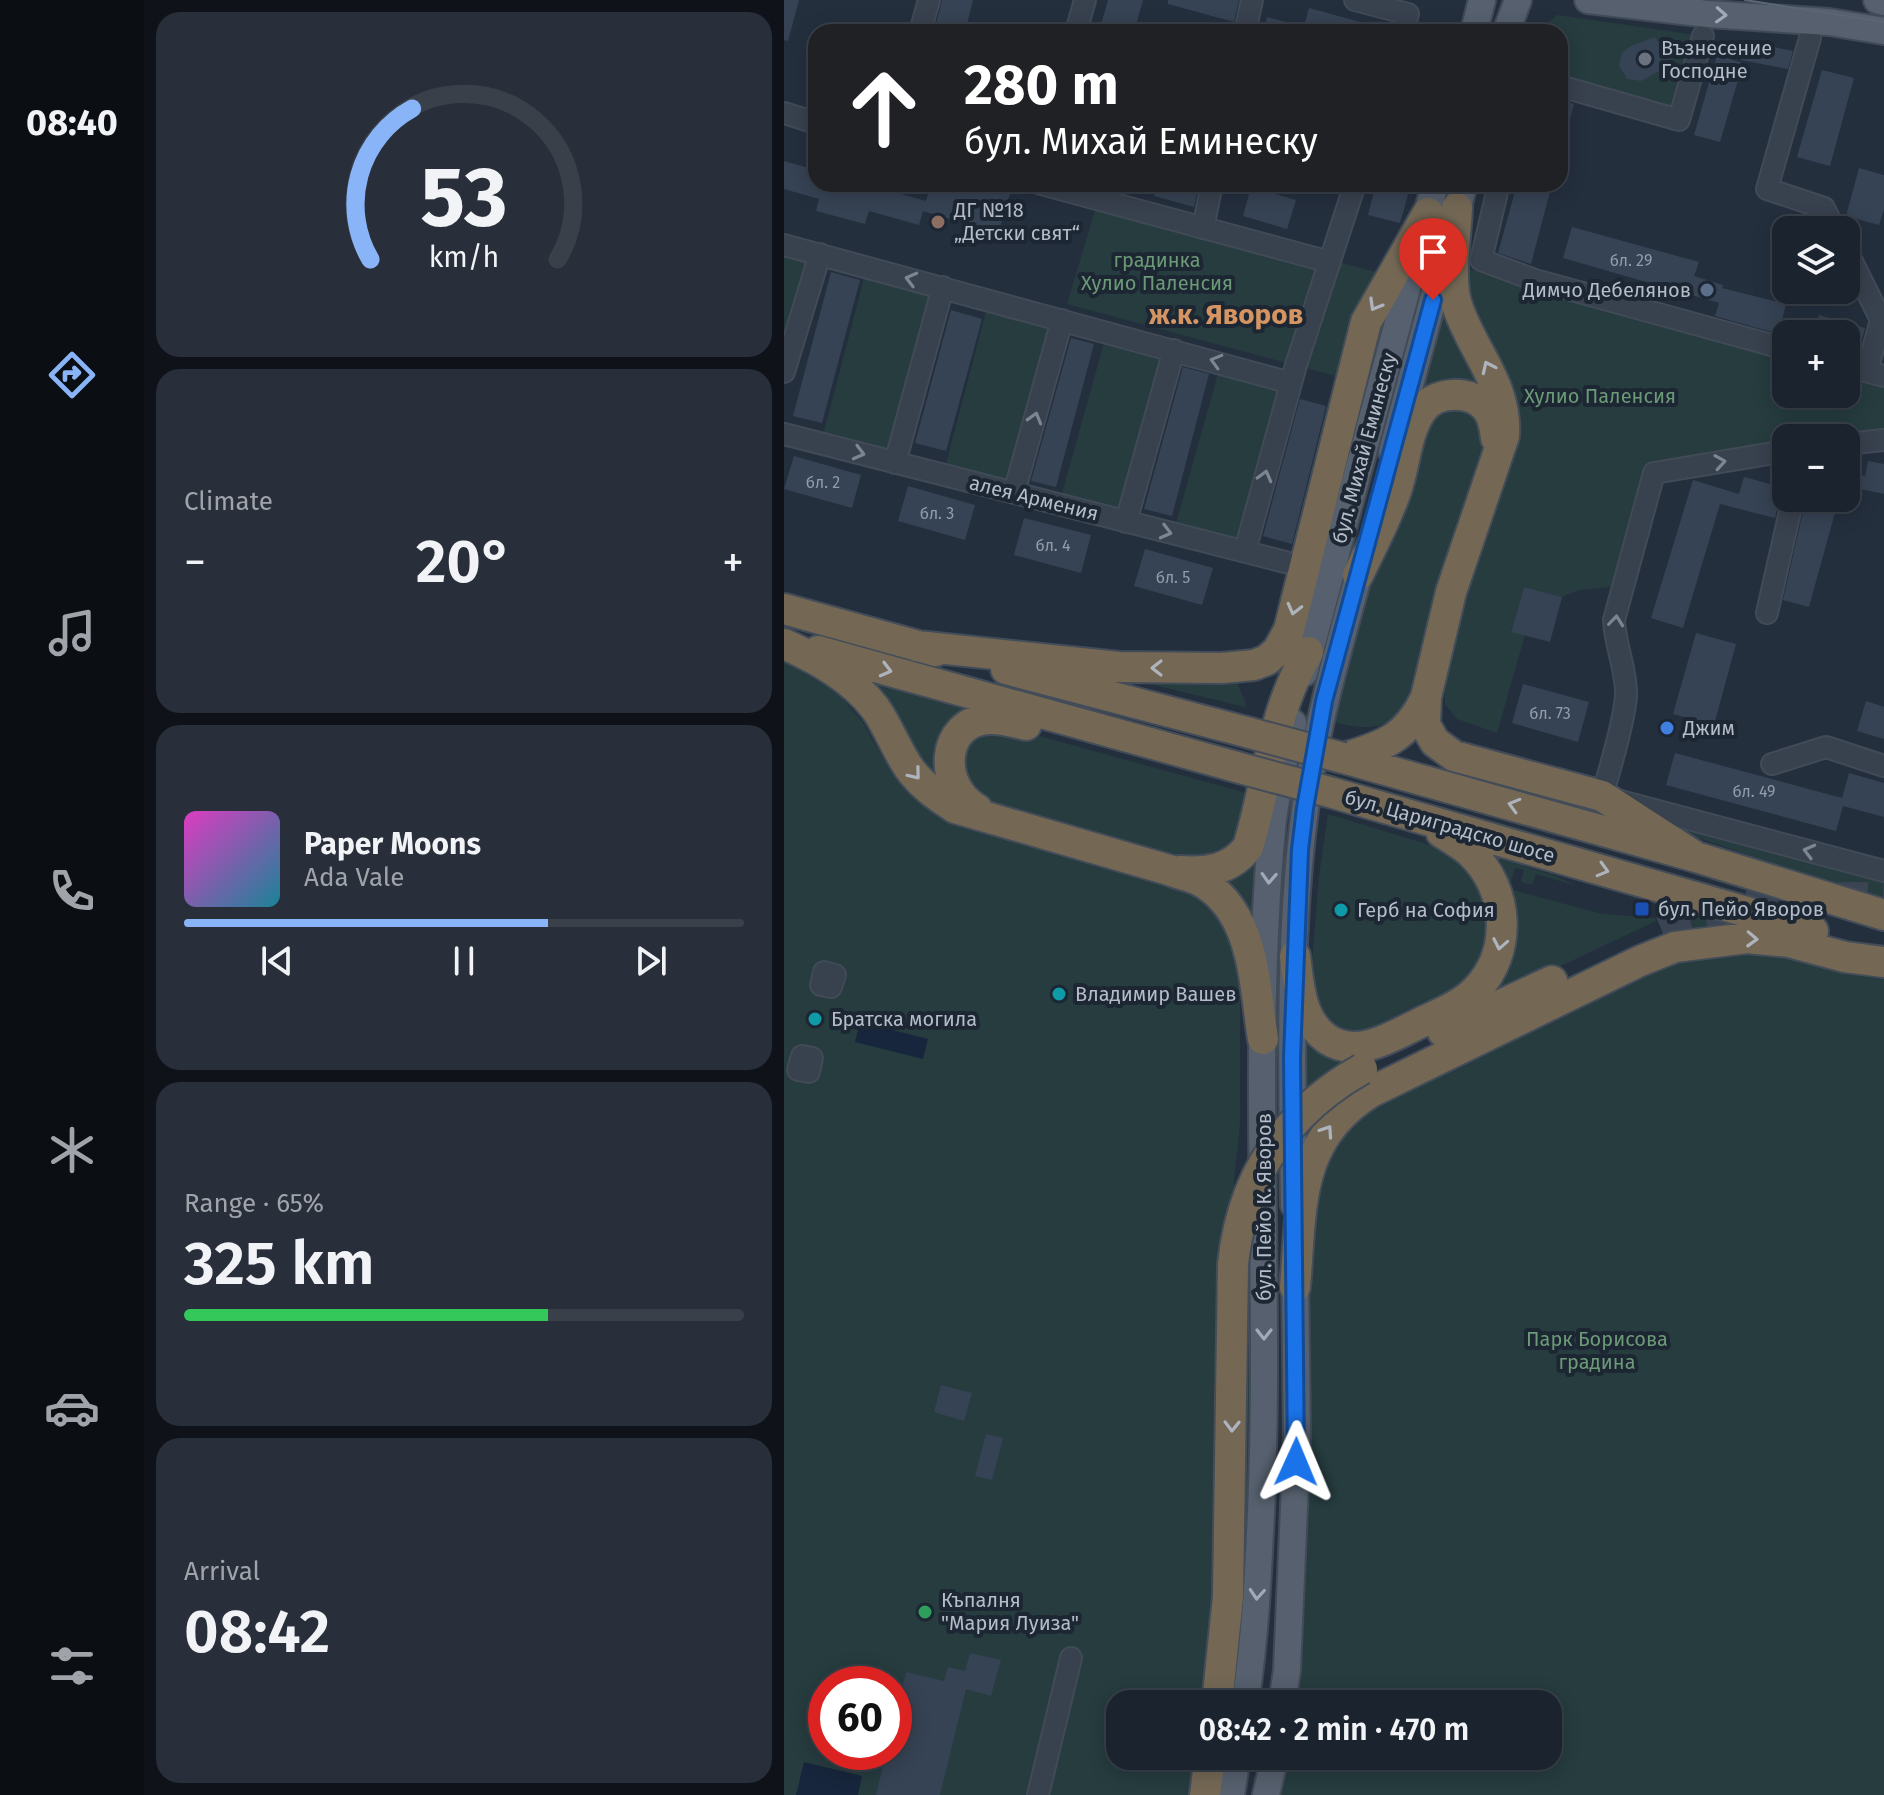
<!DOCTYPE html>
<html lang="en">
<head>
<meta charset="utf-8">
<style>
	:root { --surface:#1b232e; --page:#282f3a; --text:#f1f3f6; --muted:#a0a4aa; --line:#39404a; --accent:#8ab4f8 }
	body { margin:0; font-family:"Fira Sans",sans-serif; background:var(--page); color:var(--text); height:100vh; display:flex; flex-direction:column; font-size:30px; white-space:nowrap }
	* { box-sizing:border-box; margin:0 }
	p { font-size:26px; color:var(--muted) }
	.icon { flex:none; width:44px; height:44px; fill:none; stroke:currentColor; stroke-width:2; stroke-linecap:round; stroke-linejoin:round }
	.map { position:relative; flex:1; overflow:hidden }
	.sheet { display:flex; flex-direction:column; gap:12px; padding:12px; background:#0f1319; width:640px }
	.sheet>* { flex:none }
	.guide { position:absolute; left:24px; top:24px; width:760px; height:168px; border-radius:24px; box-shadow:0 4px 20px #0003,0 0 0 2px var(--line); background:#202124; color:#fff; overflow:hidden }
	.fabs { position:absolute; left:988px; top:216px; display:grid; gap:16px }
	.fabs a { display:grid; place-items:center; width:88px; height:88px; border-radius:16px; background:var(--surface); box-shadow:0 4px 20px #0003,0 0 0 2px var(--line); font-size:40px }
	.speed { position:absolute; left:24px; top:1666px; display:flex; gap:16px; font-size:40px; font-weight:700; text-align:center }
	.speed>* { display:grid; place-content:center; width:104px; height:104px; border-radius:50%; background:var(--surface); box-shadow:0 4px 20px #0003,0 0 0 2px var(--line); line-height:1 }
	.speed .limit { border:12px solid #d22; background:#fff; color:#111 }
	.pin { position:absolute; display:grid; place-items:center; width:68px; height:68px; color:#fff; margin:-82px -34px; border-radius:50% 50% 50% 0; rotate:-45deg; box-shadow:0 0 8px #0007 }
	.pin .icon { rotate:45deg }
	.me { position:absolute; width:88px; margin:-44px; rotate:1deg; stroke-linejoin:round; filter:drop-shadow(0 0 6px #0008) }
	.turn { display:flex; align-items:center; gap:28px; height:168px; padding:0 24px; font-size:36px }
	.turn .icon { width:104px; height:104px; stroke-width:2.5 }
	.turn b { display:block; font-size:56px; line-height:68px }
	.big { font-size:60px; font-weight:600; line-height:1.1 }
	.sheet .tile { flex:1; display:flex; flex-direction:column; justify-content:center; gap:12px; min-width:0; padding:0 28px; border-radius:24px; background:var(--page) }
	.sheet .dial { align-items:center; gap:0 }
	.dial svg { height:208px; overflow:visible; fill:none; stroke:var(--line); stroke-width:7; stroke-linecap:round; text-anchor:middle }
	.dial text { fill:var(--text); stroke:none }
	.song { display:flex; align-items:center; gap:24px }
	.cover { width:96px; height:96px; border-radius:12px; background:linear-gradient(135deg,hsl(310 70% 55%),hsl(190 70% 35%)) }
	.played { height:8px; border-radius:4px; background:linear-gradient(90deg,var(--accent) 65%,var(--line) 65%) }
	.keys { display:flex; justify-content:space-around; direction:ltr }
	.heat { display:flex; justify-content:space-between; align-items:center; font-size:44px; direction:ltr }
	.charge { height:12px; border-radius:6px; background:linear-gradient(90deg,#34c759 65%,var(--line) 0) }
	.trip { position:absolute; left:322px; top:1690px; width:456px; height:80px; border-radius:24px; background:var(--surface); box-shadow:0 4px 20px #0003,0 0 0 2px var(--line); font-weight:600; line-height:80px; text-align:center }
	main { display:flex; flex:1; min-height:0 }
	.menu { display:flex; flex-direction:column; width:144px; justify-content:space-around; align-items:center; background:#0b0e12; color:var(--muted) }
	.menu .icon { width:56px; height:56px }
	.menu .active { color:var(--accent) }
	.menu b { font-size:36px; color:var(--text) }
	.map>svg:first-child { display:block }
	.green { fill:#263c3f; fill-rule:evenodd }
	.water { fill:#17263c }
	.building { fill:#364354 }
	.lines { fill:none; stroke-linecap:round; stroke-linejoin:round }
	.highway-tunnel { stroke:#3a4453; stroke-width:30; stroke-dasharray:30 15; stroke-linecap:butt }
	.minor-casing { stroke:#414a57; stroke-width:24 }
	.major-casing { stroke:#414a57; stroke-width:30 }
	.highway-casing { stroke:#434c59; stroke-width:34 }
	.minor { stroke:#38414e; stroke-width:20 }
	.major { stroke:#56606e; stroke-width:26 }
	.highway { stroke:#746855; stroke-width:30 }
	.tram { stroke:#5a6575; stroke-width:2 }
	.highway-bridge-casing { stroke:#434c59; stroke-width:34; stroke-linecap:butt }
	.highway-bridge { stroke:#746855; stroke-width:30 }
	.oneway { stroke:#a1aab7 }
	.oneway2 { stroke:#7c8592 }
	.oneway3 { stroke:#aeb4bd }
	.route-casing { stroke:#114b97; stroke-width:20 }
	.route { stroke:#1a73e8; stroke-width:14 }
	.worship-dot { fill:#6b7280; stroke:#1d2633; stroke-width:3 }
	.education-dot { fill:#8d6e63; stroke:#1d2633; stroke-width:3 }
	.service-dot { fill:#5c6f8a; stroke:#1d2633; stroke-width:3 }
	.shop-dot { fill:#3f7fe0; stroke:#1d2633; stroke-width:3 }
	.transit-dot { fill:#1a4fb4; stroke:#1d2633; stroke-width:3 }
	.culture-dot { fill:#0f9aa8; stroke:#1d2633; stroke-width:3 }
	.leisure-dot { fill:#2e9e5b; stroke:#1d2633; stroke-width:3 }
	.labels { text-anchor:middle; stroke-width:8; stroke-linejoin:round; paint-order:stroke }
	.number-label { font-size:16px; fill:#929caa }
	.poi-label { font-size:20px; fill:#b4bcc9; stroke:#1d2633; text-anchor:start }
	.park-label { font-size:20px; fill:#6b9a76; stroke:#1d2633 }
	.street-label { font-size:20px; fill:#b4bcc9; stroke:#1d2633 }
	.district-label { font-size:28px; font-weight:bold; fill:#d59563; stroke:#1d2633 }
</style>
</head>
<body>
<main>
<nav class="menu">
<b>08:40</b>
<svg class="icon active" aria-label="directions" viewBox="0 0 24 24"><path d="M12 3l9 9-9 9-9-9zM9 14v-3h6M13 9l2 2-2 2"/></svg>
<svg class="icon" aria-label="music" viewBox="0 0 24 24"><path d="M9 18V5l10-2v13"/><circle cx="6" cy="18" r="3"/><circle cx="16" cy="16" r="3"/></svg>
<svg class="icon" aria-label="phone" viewBox="0 0 24 24"><path d="M5 4h4l2 5-3 2q2 4 5 5l2-3 5 2v4C11 20 4 13 5 4z"/></svg>
<svg class="icon" aria-label="climate" viewBox="0 0 24 24"><path d="M12 3v18M4 7l16 10M4 17L20 7"/></svg>
<svg class="icon" aria-label="car" viewBox="0 0 24 24"><path d="M5 17H2v-5l4-1 3-4h7l3 4 3 1v5h-3M9 17h6M6 11h13"/><circle cx="7" cy="17" r="2"/><circle cx="17" cy="17" r="2"/></svg>
<svg class="icon" aria-label="filters" viewBox="0 0 24 24"><path d="M4 7h16M4 17h16"/><circle cx="9" cy="7" r="2"/><circle cx="15" cy="17" r="2"/></svg>
</nav>
<section class="sheet">
<div class="tile dial"><svg viewBox="0 0 100 80">
<path d="M14 69A42 42 0 1 1 86 69"/>
<path d="M14 69A42 42 0 0 1 30 11" stroke="#8ab4f8"/>
<text x="50" y="56" font-size="32" font-weight="700">53</text>
<text x="50" y="72" font-size="11">km/h</text>
</svg></div>
<div class="tile"><p>Climate</p>
<div class="heat"><a>−</a><b class="big">20°</b><a>+</a></div>
</div>
<div class="tile">
<div class="song"><i class="cover"></i><div><b>Paper Moons</b><p>Ada Vale</p></div></div>
<div class="played"></div>
<div class="keys"><svg class="icon" aria-label="previous" viewBox="0 0 24 24"><path d="M18 5L8 12l10 7zM5 5v14"/></svg><svg class="icon" aria-label="pause" viewBox="0 0 24 24"><path d="M8 5v14M16 5v14"/></svg><svg class="icon" aria-label="next" viewBox="0 0 24 24"><path d="M6 5l10 7-10 7zM19 5v14"/></svg></div>
</div>
<div class="tile"><p>Range · 65%</p><b class="big">325 km</b><div class="charge"></div></div>
<div class="tile"><p>Arrival</p><b class="big">08:42</b></div>
</section>
<div class="map">
<svg width="1100" height="1795" viewBox="0 0 1100 1795">
	<rect width="100%" height="100%" fill="#242f3e"/>
	<path class="green" d="M773 15 919 36 895 120 776 86V32H753Z
		M314 200 592 272 578 300 559 378 283 304Z
		M0 245 36 254 0 372Z
		M83 267 159 287 111 463 37 443Z
		M679 267 1002 357V394H1062V374L1100 385V434L1002 438V443L863 470 828 587 795 590 778 597 740 587 727 631 741 635 713 733 673 719 661 704 660 682 690 565 728 447 686 314Z
		M657 299 705 390 638 392Z
		M205 300 278 320 230 493 159 475Z
		M323 332 390 350 342 522 275 504Z
		M437 363 507 383 461 551 389 534Z
		M681 404 707 435 633 687C609 730 592 733 546 721L578 613 644 413Z
		M0 662 52 691 78 721 103 765 133 801 165 817 406 891 422 901 433 914 443 931 456 972V1123L441 1271 438 1490 422 1704H336V1756H416L411 1795H0ZM42 1684H110V1752H42Z
		M450 676 462 703 461 707 358 682Z
		M73 677 189 710 157 786Z
		M219 726 466 794 451 845 439 855 402 860 210 807 184 793 179 748 184 739Z
		M544 814 669 852 700 887 706 948 680 987 585 1036 542 1027 526 987 535 876Z
		M885 819 1100 881V901L897 832Z
		M707 856 772 876 793 886 752 874 748 885 737 882 740 870 731 868 725 889 818 914 871 918 872 921 559 1069 522 1095 521 1034 538 1046 708 986Z
		M473 859 470 913 465 914 437 881Z
		M890 908 959 925 892 939 886 922Z
		M995 948 1100 977V1795H491L498 1756H764V1704H507L525 1414 527 1193 571 1113 882 961Z
		M465 1257 469 1284V1328L462 1590 449 1704H442L457 1286Z"/>
	<path class="water" d="M76 1022 144 1039 139 1059 71 1042Z
		M20 1762 78 1776 74 1795H12Z"/>
	<path class="building" d="M0 0H15L4 41 0 40Z
		M158 0H189L181 32H150Z
		M324 0H359L350 32H315Z
		M384 0H455L450 22 384 4Z
		M525 8 598 28 597 32H479L483 17 520 27Z
		M871 37 874 42 880 39 882 43 889 44V58L883 60 886 65 857 81 843 79 835 66 838 53 847 46Z
		M961 41 1009 51 1004 69 957 60Z
		M933 55 959 63 936 142 910 135Z
		M1038 70 1070 78 1046 166 1013 157Z
		M776 100 790 104 780 141 776 140Z
		M0 161 32 170V184H82L142 201 135 225 85 211 81 224 32 211 35 199 0 189Z
		M1075 168 1100 175V209L1095 225 1062 216Z
		M147 184H190L226 194 214 233 139 211Z
		M373 184H415L410 207 370 196Z
		M592 184H627L616 223 584 215Z
		M733 184H768L747 264 714 253Z
		M467 187 512 200 503 229 459 216Z
		M788 227 915 262 910 276 939 285 938 288 1002 304 995 334 931 316 935 303 779 258Z
		M47 272 76 280 38 423 9 416Z
		M167 310 198 319 162 451 131 443Z
		M1035 315 1081 328 1074 356 1062 353V334H1030Z
		M287 338 310 344 272 487 247 481Z
		M399 367 425 374 388 516 360 509Z
		M516 399 542 406 508 544 479 536Z
		M10 456 77 475 68 508 0 489Z
		M1084 461 1100 464V494L1062 486V471L1081 476Z
		M960 477 1002 488 996 495 991 518 936 504 899 628 867 618 909 480 955 494Z
		M124 486 191 505 181 540 114 521Z
		M1022 498H1055L1025 607 999 600Z
		M240 518 307 535 297 573 230 555Z
		M361 549 429 568 418 605 350 586Z
		M740 587 778 597 766 642 727 632Z
		M912 633 952 644 930 725 889 714Z
		M739 684 805 702 794 742 728 723Z
		M1082 701 1100 707V739L1073 731Z
		M891 753 1058 798 1065 773 1100 783V817L1059 806 1052 831 882 785Z
		M157 1385 188 1393 180 1421 150 1412Z
		M202 1434 219 1438 208 1480 191 1476Z
		M186 1653 217 1660 207 1696 182 1689 156 1795H92L102 1752H110V1721L122 1672 160 1681 164 1667 181 1671Z"/>
	<g class="lines">
		<path class="highway-tunnel" d="M878 931C946 903 1026 894 1100 898"/>
		<defs>
			<path id="minor" d="M571 0 624 14 619 32
				M136 32 145 0
				M292 32 301 0
				M461 32 468 0
				M1026 38 983 189 1040 208 1051 230
				M776 86 895 120 919 36
				M0 113 32 123
				M257 184 546 262
				M715 184 697 260 751 280 1002 349
				M419 228 428 184
				M0 245 507 383
				M1062 249 1097 320 1083 371
				M1062 366 1100 376
				M0 372 36 254
				M0 434 501 562
				M1062 444 1100 440
				M1002 451 870 473 830 620C831 646 843 670 842 696 840 723 826 769 818 796L1100 871
				M111 463 159 287
				M230 493 278 320
				M342 522 390 350
				M461 551 512 365 571 184
				M983 613 1009 498
				M988 764 1042 747 1100 766
				M40 972 51 975 47 987 37 985Z
				M18 1056 28 1058 25 1072 14 1070Z
				M254 1795 287 1658"/>
			<path id="major" d="M804 0 924 14 1045 22 1100 31
				M1093 0 1100 2
				M690 32 698 0
				M722 32 734 0
				M608 452 680 184
				M520 673 651 184
				M510 1205C508 1074 504 940 521 810 532 723 557 640 580 556
				M461 1704C471 1640 474 1576 477 1512 487 1285 467 1056 488 829 491 794 501 758 509 723
				M498 1704 503 1670 513 1437 511 1268
				M447 1795 453 1756
				M482 1795 491 1756"/>
			<path id="highway" d="M673 208C672 235 665 276 672 302 686 349 724 384 720 436L667 592 642 697 641 725 651 742 670 756 818 796 912 857
				M574 575C587 548 602 520 612 491 621 466 622 432 638 410 653 390 688 390 703 409 709 417 711 428 712 438
				M0 609 152 651
				M0 644C33 659 68 678 91 708 104 726 112 749 125 768 137 785 154 797 171 808L385 870C394 874 405 876 414 880 471 909 470 984 479 1039
				M133 646 335 667 438 668 470 665 483 660 494 650 505 630 582 322 644 213
				M34 651 456 768
				M222 669 466 733
				M559 758 912 857 1100 915
				M559 758C600 746 623 738 642 697
				M549 793 1029 931
				M193 809C153 786 157 722 204 719 217 718 230 722 242 725
				M396 871C422 873 447 870 464 847 485 779 487 715 524 652
				M511 956C515 986 516 1020 543 1039 573 1059 607 1037 634 1024 654 1014 677 1006 692 990 729 952 725 889 687 853 679 845 667 839 657 832
				M659 1032 768 981
				M511 1287C518 1208 511 1139 587 1092L856 961 891 947 963 938 1005 942 1061 957 1100 962
				M433 1704 444 1597 449 1264
				M421 1795 426 1756"/>
		</defs>
		<use href="#minor" class="minor-casing"/>
		<use href="#major" class="major-casing"/>
		<use href="#highway" class="highway-casing"/>
		<use href="#minor" class="minor"/>
		<use href="#major" class="major"/>
		<use href="#highway" class="highway"/>
		<path class="tram" d="M961 0 1100 22"/>
		<defs>
			<path id="highway-bridge" d="M466 733 559 758
				M456 768 549 793
				M449 1264C458 1177 502 1112 578 1069"/>
		</defs>
		<use href="#highway-bridge" class="highway-bridge-casing"/>
		<use href="#highway-bridge" class="highway-bridge"/>
	</g>
	<defs><path id="oneway-chevron" d="M-2-3.5L2.5 0L-2 3.5" fill="none" stroke-width="1.6" stroke-linecap="round" stroke-linejoin="round" transform="scale(2)"/></defs>
	<g class="oneway">
		<use href="#oneway-chevron" transform="translate(937 15) rotate(3)"/>
		<use href="#oneway-chevron" transform="translate(485 878) rotate(93)"/>
		<use href="#oneway-chevron" transform="translate(480 1334) rotate(90)"/>
		<use href="#oneway-chevron" transform="translate(473 1594) rotate(94)"/>
	</g>
	<g class="oneway2">
		<use href="#oneway-chevron" transform="translate(127 279) rotate(-165)"/>
		<use href="#oneway-chevron" transform="translate(432 361) rotate(-164)"/>
		<use href="#oneway-chevron" transform="translate(251 418) rotate(-74)"/>
		<use href="#oneway-chevron" transform="translate(75 453) rotate(15)"/>
		<use href="#oneway-chevron" transform="translate(936 462) rotate(-9)"/>
		<use href="#oneway-chevron" transform="translate(481 476) rotate(-75)"/>
		<use href="#oneway-chevron" transform="translate(382 532) rotate(14)"/>
		<use href="#oneway-chevron" transform="translate(832 621) rotate(-84)"/>
		<use href="#oneway-chevron" transform="translate(1025 851) rotate(-165)"/>
	</g>
	<g class="oneway3">
		<use href="#oneway-chevron" transform="translate(591 305) rotate(120)"/>
		<use href="#oneway-chevron" transform="translate(704 367) rotate(-115)"/>
		<use href="#oneway-chevron" transform="translate(510 609) rotate(104)"/>
		<use href="#oneway-chevron" transform="translate(373 668) rotate(-180)"/>
		<use href="#oneway-chevron" transform="translate(102 670) rotate(15)"/>
		<use href="#oneway-chevron" transform="translate(131 774) rotate(51)"/>
		<use href="#oneway-chevron" transform="translate(730 805) rotate(-164)"/>
		<use href="#oneway-chevron" transform="translate(819 870) rotate(16)"/>
		<use href="#oneway-chevron" transform="translate(968 939) rotate(2)"/>
		<use href="#oneway-chevron" transform="translate(716 944) rotate(101)"/>
		<use href="#oneway-chevron" transform="translate(543 1131) rotate(-56)"/>
		<use href="#oneway-chevron" transform="translate(448 1426) rotate(91)"/>
	</g>
	<g class="lines">
		<defs>
			<path id="route" d="M512 1462 508 1058 516 850 521 808 540 701 649 300"/>
		</defs>
		<use href="#route" class="route-casing"/>
		<use href="#route" class="route"/>
	</g>
	<circle class="worship-dot" cx="861" cy="59" r="8"/>
	<circle class="education-dot" cx="154" cy="222" r="8"/>
	<circle class="service-dot" cx="923" cy="290" r="8"/>
	<circle class="shop-dot" cx="883" cy="728" r="8"/>
	<rect class="transit-dot" x="850" y="901" width="16" height="16" rx="4"/>
	<g class="culture-dot">
		<circle cx="557" cy="910" r="8"/>
		<circle cx="275" cy="994" r="8"/>
		<circle cx="31" cy="1019" r="8"/>
	</g>
	<circle class="leisure-dot" cx="141" cy="1612" r="8"/>
	<g class="labels">
		<g class="number-label">
			<text x="847" y="266">бл. 29</text>
			<text x="39" y="488">бл. 2</text>
			<text x="153" y="519">бл. 3</text>
			<text x="269" y="551">бл. 4</text>
			<text x="389" y="583">бл. 5</text>
			<text x="766" y="719">бл. 73</text>
			<text x="970" y="797">бл. 49</text>
		</g>
		<g class="poi-label">
			<text x="877" y="55">Възнесение<tspan x="877" dy="23">Господне</tspan></text>
			<text x="170" y="217">ДГ №18<tspan x="170" dy="23">„Детски свят“</tspan></text>
			<text x="907" y="297" text-anchor="end">Димчо Дебелянов</text>
			<text x="899" y="735">Джим</text>
			<text x="874" y="916">бул. Пейо Яворов</text>
			<text x="573" y="917">Герб на София</text>
			<text x="291" y="1001">Владимир Вашев</text>
			<text x="47" y="1026">Братска могила</text>
			<text x="157" y="1607">Къпалня<tspan x="157" dy="23">"Мария Луиза"</tspan></text>
		</g>
		<g class="park-label">
			<text x="373" y="267">градинка<tspan x="373" dy="23">Хулио Паленсия</tspan></text>
			<text x="816" y="403">Хулио Паленсия</text>
			<text x="813" y="1346">Парк Борисова<tspan x="813" dy="23">градина</tspan></text>
		</g>
		<g class="street-label">
			<text transform="translate(580 448) rotate(-75)" y="7">бул. Михай Еминеску</text>
			<text transform="translate(250 498) rotate(14)" y="7">алея Армения</text>
			<text transform="translate(666 826) rotate(16)" y="7">бул. Цариградско шосе</text>
			<text transform="translate(480 1207) rotate(-90)" y="7">бул. Пейо К. Яворов</text>
		</g>
		<g class="district-label">
			<text x="442" y="324">ж.к. Яворов</text>
		</g>
	</g>
</svg>
<div class="fabs">
<a><svg class="icon" aria-label="layers" viewBox="0 0 24 24"><path d="M12 4l9 5-9 5-9-5zM3 14l9 5 9-5"/></svg></a>
<a>+</a>
<a>−</a>
</div>
<div class="speed"><div class="limit">60</div></div>
<div class="pin" style="left:649px;top:300px;background:#d93025"><svg class="icon" aria-label="arrive" viewBox="0 0 24 24"><path d="M6 21V4h12l-3 4 3 4H6"/></svg></div>
<svg class="me" style="left:512px;top:1462px" viewBox="-20 -20 40 40"><path d="M0-17L14 15 0 8-14 15z" fill="#1a73e8" stroke="#fff" stroke-width="4"/></svg>
<div class="trip">08:42 · 2 min · 470 m</div>
<div class="guide">
<div class="turn"><svg class="icon" aria-label="ahead" viewBox="0 0 24 24"><path d="M12 20V5M6 11l6-6 6 6"/></svg><div><b>280 m</b>бул. Михай Еминеску</div></div>
</div>
</div>
</main>
</body>
</html>
